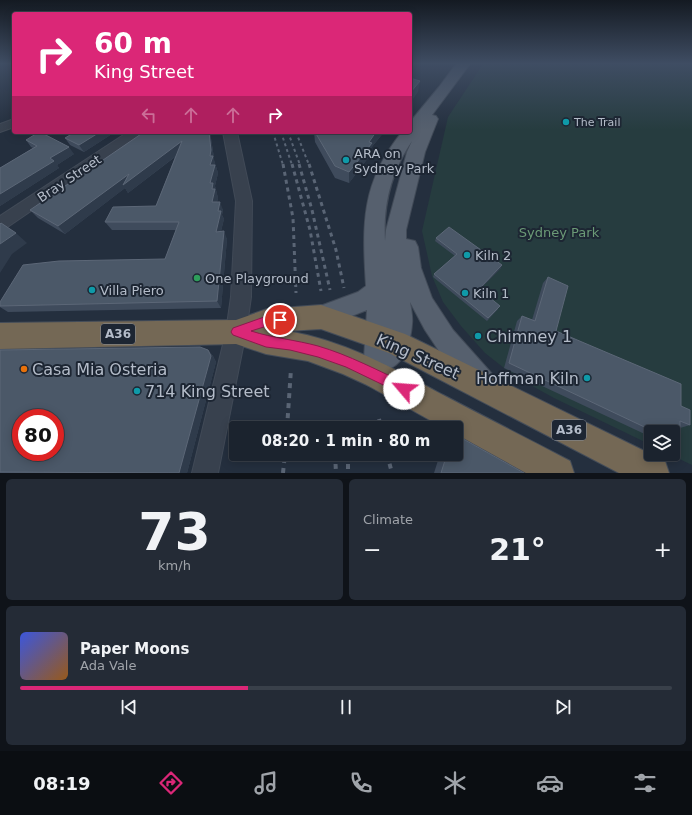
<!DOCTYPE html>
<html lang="en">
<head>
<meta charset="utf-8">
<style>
	:root { --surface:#1b232e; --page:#242b36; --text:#f1f3f6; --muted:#a0a4aa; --line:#39404a; --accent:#db2777 }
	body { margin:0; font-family:"DejaVu Sans",sans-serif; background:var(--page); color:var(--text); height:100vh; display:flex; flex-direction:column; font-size:15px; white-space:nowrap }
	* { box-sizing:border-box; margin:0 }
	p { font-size:13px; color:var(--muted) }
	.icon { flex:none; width:22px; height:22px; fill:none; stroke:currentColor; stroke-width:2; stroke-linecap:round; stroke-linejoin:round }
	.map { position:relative; height:473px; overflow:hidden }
	.side { display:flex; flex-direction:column; gap:6px; padding:6px; background:#0f1319; flex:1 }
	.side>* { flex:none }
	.banner { position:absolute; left:12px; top:12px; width:400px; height:122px; border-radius:4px; box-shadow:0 2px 10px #0003,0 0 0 1px var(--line); background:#db2777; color:#fff; overflow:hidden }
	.buttons { position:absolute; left:644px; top:425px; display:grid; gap:8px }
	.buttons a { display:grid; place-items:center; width:36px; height:36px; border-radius:4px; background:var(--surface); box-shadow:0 2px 10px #0003,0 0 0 1px var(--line); font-size:20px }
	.speed { position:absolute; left:12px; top:409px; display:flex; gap:8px; font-size:20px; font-weight:700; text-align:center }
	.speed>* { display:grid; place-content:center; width:52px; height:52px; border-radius:50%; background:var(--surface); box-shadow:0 2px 10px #0003,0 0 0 1px var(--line); line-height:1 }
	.speed .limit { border:6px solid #d22; background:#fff; color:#111 }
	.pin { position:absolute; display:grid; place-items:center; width:34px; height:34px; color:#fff; margin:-17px; border:2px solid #fff; border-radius:50%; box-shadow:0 1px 4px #0007 }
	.me { position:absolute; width:44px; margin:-22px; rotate:297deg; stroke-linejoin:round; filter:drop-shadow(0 0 3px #0008) }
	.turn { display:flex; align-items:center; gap:14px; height:84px; padding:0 16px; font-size:18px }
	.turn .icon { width:52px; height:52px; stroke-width:2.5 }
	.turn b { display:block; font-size:28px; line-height:34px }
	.lanes { display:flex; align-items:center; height:38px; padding:0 16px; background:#0003; justify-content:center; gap:20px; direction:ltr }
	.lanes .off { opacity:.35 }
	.big { font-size:30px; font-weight:600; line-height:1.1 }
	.side .widget { flex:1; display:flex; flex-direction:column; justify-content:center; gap:6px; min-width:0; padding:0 14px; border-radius:6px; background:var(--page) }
	.side .dial { align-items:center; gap:0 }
	.dial b { font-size:52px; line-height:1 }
	.song { display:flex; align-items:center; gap:12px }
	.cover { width:48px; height:48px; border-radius:6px; background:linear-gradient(135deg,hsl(230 70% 55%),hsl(30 70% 35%)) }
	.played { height:4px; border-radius:2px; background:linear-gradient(90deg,var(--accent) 35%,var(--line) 35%) }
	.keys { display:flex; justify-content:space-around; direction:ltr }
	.heat { display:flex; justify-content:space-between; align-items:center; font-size:22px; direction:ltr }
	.side .tiles { flex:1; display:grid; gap:6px; grid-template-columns:1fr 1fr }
	.widget:last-child { grid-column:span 2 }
	.trip { position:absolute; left:229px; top:421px; width:234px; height:40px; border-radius:4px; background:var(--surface); box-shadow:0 2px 10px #0003,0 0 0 1px var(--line); font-weight:600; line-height:40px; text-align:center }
	.dock { display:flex; height:64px; justify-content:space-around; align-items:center; background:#0b0e12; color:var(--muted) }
	.dock .icon { width:28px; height:28px }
	.dock .current { color:var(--accent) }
	.dock b { font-size:18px; color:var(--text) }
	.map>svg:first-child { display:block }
	.green { fill:#263c3f }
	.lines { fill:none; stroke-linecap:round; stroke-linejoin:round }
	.minor-casing { stroke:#414a57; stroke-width:2 }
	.major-casing { stroke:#414a57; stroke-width:2 }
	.highway-casing { stroke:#434c59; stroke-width:2 }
	.minor { fill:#38414e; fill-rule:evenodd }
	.major { fill:#56606e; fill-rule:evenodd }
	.highway { fill:#746855; fill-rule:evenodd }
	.rail-far2 { stroke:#5a6575; stroke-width:2; stroke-dasharray:3 3; stroke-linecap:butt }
	.rail-far1 { stroke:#5a6575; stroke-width:3; stroke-dasharray:4 4; stroke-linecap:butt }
	.rail { stroke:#5a6575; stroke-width:4; stroke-dasharray:5 5; stroke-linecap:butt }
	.wall { fill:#3f4b5c }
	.shaded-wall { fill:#2f3b4b }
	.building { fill:#4b5868; stroke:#5c6777; fill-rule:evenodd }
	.route { fill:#db2777; stroke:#8e194d }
	.culture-dot { fill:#0f9aa8; stroke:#1d2633; stroke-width:1.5 }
	.leisure-dot { fill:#2e9e5b; stroke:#1d2633; stroke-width:1.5 }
	.food-dot { fill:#e8710a; stroke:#1d2633; stroke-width:1.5 }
	.labels { text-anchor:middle; stroke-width:4; stroke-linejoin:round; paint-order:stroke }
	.far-poi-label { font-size:11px; fill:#b4bcc9; stroke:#1d2633; text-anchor:start }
	.shield { fill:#1d2633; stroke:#878f9c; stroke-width:1 }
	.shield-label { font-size:12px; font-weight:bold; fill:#b4bcc9 }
	.poi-label { font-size:13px; fill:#b4bcc9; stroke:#1d2633; text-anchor:start }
	.street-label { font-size:13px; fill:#b4bcc9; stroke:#1d2633 }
	.park-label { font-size:13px; fill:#6b9a76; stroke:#1d2633 }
	.near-poi-label { font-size:16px; fill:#b4bcc9; stroke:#1d2633; text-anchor:start }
	.near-street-label { font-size:16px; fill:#b4bcc9; stroke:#1d2633 }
</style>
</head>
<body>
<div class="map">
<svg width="692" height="473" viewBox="0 0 692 473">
	<rect width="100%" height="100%" fill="#242f3e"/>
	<path class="green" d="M483 64H692V465L669 454H673V432H651V445L554 398 514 376 485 353 461 326 443 302 432 276 422 231 448 117Z"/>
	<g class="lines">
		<defs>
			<path id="minor" d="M14 119V127L0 132V124Z
				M128 132H144L142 135 6 228 0 230V216Z
				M223 132H237L252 201 251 297 246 332 218 473H192L226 332 231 297 236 201Z"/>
			<path id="major" d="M456 64H470L432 115 436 116 438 119 425 152 406 230V239L415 241 418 247 421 268 432 298 453 330 493 375 497 385 493 395 483 399 473 395 447 363 425 330 410 302C411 309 413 317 412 324 411 339 405 362 391 368V375L387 385 377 389 367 385 363 375 367 310 321 328 312 325 309 317 312 309 358 292 366 286C362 224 361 183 402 132H410V122L439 87ZM412 141 407 152 386 230 385 241C383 204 391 172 412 141Z"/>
			<path id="highway" d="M321 305 405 334 665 461 669 473H619L389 353 321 329 287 331C343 340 393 368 443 395 485 417 528 439 570 461L574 473H526L456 434V428H444L367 385 343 374 308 361 266 354 236 344 0 349V323L236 320 267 309Z"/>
		</defs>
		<use href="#minor" class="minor-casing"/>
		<use href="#major" class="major-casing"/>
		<use href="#highway" class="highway-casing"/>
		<use href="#minor" class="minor"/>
		<use href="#major" class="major"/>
		<use href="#highway" class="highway"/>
		<path class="rail-far2" d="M273 132 283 165
			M281 132 292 165
			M288 132 300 165
			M296 132 309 165"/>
		<path class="rail-far1" d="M283 164 293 218 296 293
			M292 164 310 230 321 291
			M299 164 312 210 330 290
			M309 164 336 250 344 288"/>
		<path class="rail" d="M379 419 381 428
			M346 423V428
			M334 424V428
			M287 428 291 369
			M335 454 336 473
			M348 454V473
			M387 454 392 473
			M283 473 285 454"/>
	</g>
	<path class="wall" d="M75 132H115L84 152 70 145 65 138Z
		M144 132H210L214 158V160L218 173 215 186 218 198 217 202 223 210 222 215 224 219 221 231 227 239 221 308 8 312 0 307V302L165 259 176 230H112L105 222 156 206 175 157 128 193 125 188 65 234 38 218 30 210Z
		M314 132H384L371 148V154L349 183 335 178 315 142Z
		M26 140 74 154 57 165 59 168 0 206V168L33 148 31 147Z
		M436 238 501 268 479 290 498 309 487 321 433 277 434 274 455 256 435 241Z
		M548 277 556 331 681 406 690 425 680 428V444L673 446V432H651V437L504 368 517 321 522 316 532 320 543 283Z
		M0 350H208L213 356 216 362 187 473H0Z
		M440 454H456L524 473H434Z"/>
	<path class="shaded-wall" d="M411 64H419L411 65Z
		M420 81 418 92 410 103V93Z
		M100 132H115L84 152 79 145Z
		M209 132H210L214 158V160L218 173 215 186 218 198 215 210 212 202 210 183V165Z
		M376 132H384L371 148V154L349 183V172L369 142Z
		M182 141 185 149 128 193 125 188 65 234 58 226 129 174Z
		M69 147 74 154 57 165 59 168 0 206V194L50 158Z
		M220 202 223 210 222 215 224 219 219 239 216 232 218 211Z
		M224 231 227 239 221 308 217 301Z
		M16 233 27 243 12 254 0 273V244Z
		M502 265 501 268 477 292 479 289Z
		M208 350 213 356 216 362 187 473H179Z"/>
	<path class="building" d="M410 78 420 81 410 93Z
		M39 132H40L69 147 50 158 54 161 0 194V168L37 146 26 140Z
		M75 132H100L79 145 65 138Z
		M144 132H209L211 150 210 156H213L210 165H215L210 183H213L212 189H215L212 202H220L218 211H221L216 232 224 231 217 301 0 306V302L23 265 59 261 165 259 179 222H105L113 207 156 206 182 141 123 185 129 174 58 226 30 210Z
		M315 132H376L369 142 372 143 349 172 335 166Z
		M1 223 16 233 0 244V224Z
		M449 227 502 265 479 289 500 306 488 318 434 274 457 254 436 238Z
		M548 277 568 286 556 331 681 384V406L690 410V425L680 421V444L673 441V432H655L509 363 522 316 535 321Z
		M200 347 208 350 211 356 179 473 0 472V350ZM21 418H55V452H21Z
		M456 435 524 473H441L447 454H456Z"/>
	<linearGradient id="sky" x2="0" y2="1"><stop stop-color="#141a22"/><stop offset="0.49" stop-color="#3f4d63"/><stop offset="1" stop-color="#3f4d63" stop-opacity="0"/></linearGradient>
	<rect width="692" height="130" fill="url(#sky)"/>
	<path class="route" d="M280 315 284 317 286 320 284 324 267 326 251 331C273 338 296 340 318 346 349 355 379 371 409 385L410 389 409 393 404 395 346 367 318 357 290 350 266 347 233 335 231 332 233 328 267 316Z"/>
	<g class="culture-dot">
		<circle cx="566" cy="122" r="4"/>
		<circle cx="346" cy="160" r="4"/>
		<circle cx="467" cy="255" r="4"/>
		<circle cx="92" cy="290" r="4"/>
		<circle cx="465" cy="293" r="4"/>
		<circle cx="478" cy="336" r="4"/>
		<circle cx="587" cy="378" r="4"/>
		<circle cx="137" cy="391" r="4"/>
	</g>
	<circle class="leisure-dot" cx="197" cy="278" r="4"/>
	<circle class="food-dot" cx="24" cy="369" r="4"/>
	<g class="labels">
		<g class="far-poi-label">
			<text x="574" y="126">The Trail</text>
		</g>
		<g class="shield">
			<rect x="101" y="324" width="34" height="20" rx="3"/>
			<rect x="552" y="420" width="34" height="20" rx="3"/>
		</g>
		<g class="shield-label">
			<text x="118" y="338">A36</text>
			<text x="569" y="434">A36</text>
		</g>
		<g class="poi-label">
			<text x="354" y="158">ARA on<tspan x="354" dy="15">Sydney Park</tspan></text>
			<text x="475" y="260">Kiln 2</text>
			<text x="205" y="283">One Playground</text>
			<text x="100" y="295">Villa Piero</text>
			<text x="473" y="298">Kiln 1</text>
		</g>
		<g class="street-label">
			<text transform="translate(69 178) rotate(-34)" y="5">Bray Street</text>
		</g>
		<g class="park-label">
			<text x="559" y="237">Sydney Park</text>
		</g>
		<g class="near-poi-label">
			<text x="486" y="342">Chimney 1</text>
			<text x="32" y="375">Casa Mia Osteria</text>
			<text x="579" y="384" text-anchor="end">Hoffman Kiln</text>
			<text x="145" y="397">714 King Street</text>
		</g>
		<g class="near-street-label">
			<text transform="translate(418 356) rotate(24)" y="6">King Street</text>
		</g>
	</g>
</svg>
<div class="buttons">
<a><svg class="icon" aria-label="layers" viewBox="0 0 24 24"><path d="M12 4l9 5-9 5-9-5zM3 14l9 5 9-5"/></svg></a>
</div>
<div class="speed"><div class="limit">80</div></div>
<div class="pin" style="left:280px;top:320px;background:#d93025"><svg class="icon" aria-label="arrive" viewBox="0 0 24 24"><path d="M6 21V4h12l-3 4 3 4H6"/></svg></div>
<svg class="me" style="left:404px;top:389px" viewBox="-20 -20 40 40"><circle r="19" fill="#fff"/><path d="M0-13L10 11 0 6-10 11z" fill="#db2777"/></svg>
<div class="trip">08:20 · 1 min · 80 m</div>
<div class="banner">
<div class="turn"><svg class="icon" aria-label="right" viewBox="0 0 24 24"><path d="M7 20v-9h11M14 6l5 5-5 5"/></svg><div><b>60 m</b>King Street</div></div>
<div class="lanes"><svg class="icon off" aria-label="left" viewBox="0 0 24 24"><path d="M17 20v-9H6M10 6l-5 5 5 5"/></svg><svg class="icon off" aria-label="ahead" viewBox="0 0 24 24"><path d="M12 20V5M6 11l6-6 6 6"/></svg><svg class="icon off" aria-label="ahead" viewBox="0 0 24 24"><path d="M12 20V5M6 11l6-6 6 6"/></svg><svg class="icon" aria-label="right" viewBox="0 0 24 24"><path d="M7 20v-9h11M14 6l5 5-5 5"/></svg></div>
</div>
</div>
<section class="side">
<div class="tiles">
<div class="widget dial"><b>73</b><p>km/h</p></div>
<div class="widget"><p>Climate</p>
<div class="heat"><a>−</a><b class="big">21°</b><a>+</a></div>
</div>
<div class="widget">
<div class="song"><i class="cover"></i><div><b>Paper Moons</b><p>Ada Vale</p></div></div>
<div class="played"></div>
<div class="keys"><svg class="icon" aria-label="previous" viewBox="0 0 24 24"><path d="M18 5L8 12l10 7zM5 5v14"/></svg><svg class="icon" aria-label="pause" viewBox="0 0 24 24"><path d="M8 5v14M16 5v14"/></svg><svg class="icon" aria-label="next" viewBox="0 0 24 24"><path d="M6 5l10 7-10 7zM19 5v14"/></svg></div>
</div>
</div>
</section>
<nav class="dock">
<b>08:19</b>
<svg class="icon current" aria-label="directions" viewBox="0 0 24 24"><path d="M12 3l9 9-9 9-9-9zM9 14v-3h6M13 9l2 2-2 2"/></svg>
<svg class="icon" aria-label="music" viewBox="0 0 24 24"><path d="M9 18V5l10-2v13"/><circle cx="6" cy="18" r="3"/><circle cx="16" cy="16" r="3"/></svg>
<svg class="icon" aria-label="phone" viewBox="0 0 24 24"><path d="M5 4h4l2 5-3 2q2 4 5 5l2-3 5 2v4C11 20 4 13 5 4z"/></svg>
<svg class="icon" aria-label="climate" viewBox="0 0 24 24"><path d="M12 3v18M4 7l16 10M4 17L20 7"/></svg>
<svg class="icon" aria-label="car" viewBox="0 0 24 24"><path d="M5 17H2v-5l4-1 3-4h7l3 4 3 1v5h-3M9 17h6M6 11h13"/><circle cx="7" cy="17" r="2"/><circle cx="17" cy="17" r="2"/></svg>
<svg class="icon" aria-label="filters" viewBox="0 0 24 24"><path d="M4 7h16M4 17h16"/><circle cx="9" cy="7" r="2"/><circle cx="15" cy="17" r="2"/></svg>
</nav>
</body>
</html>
